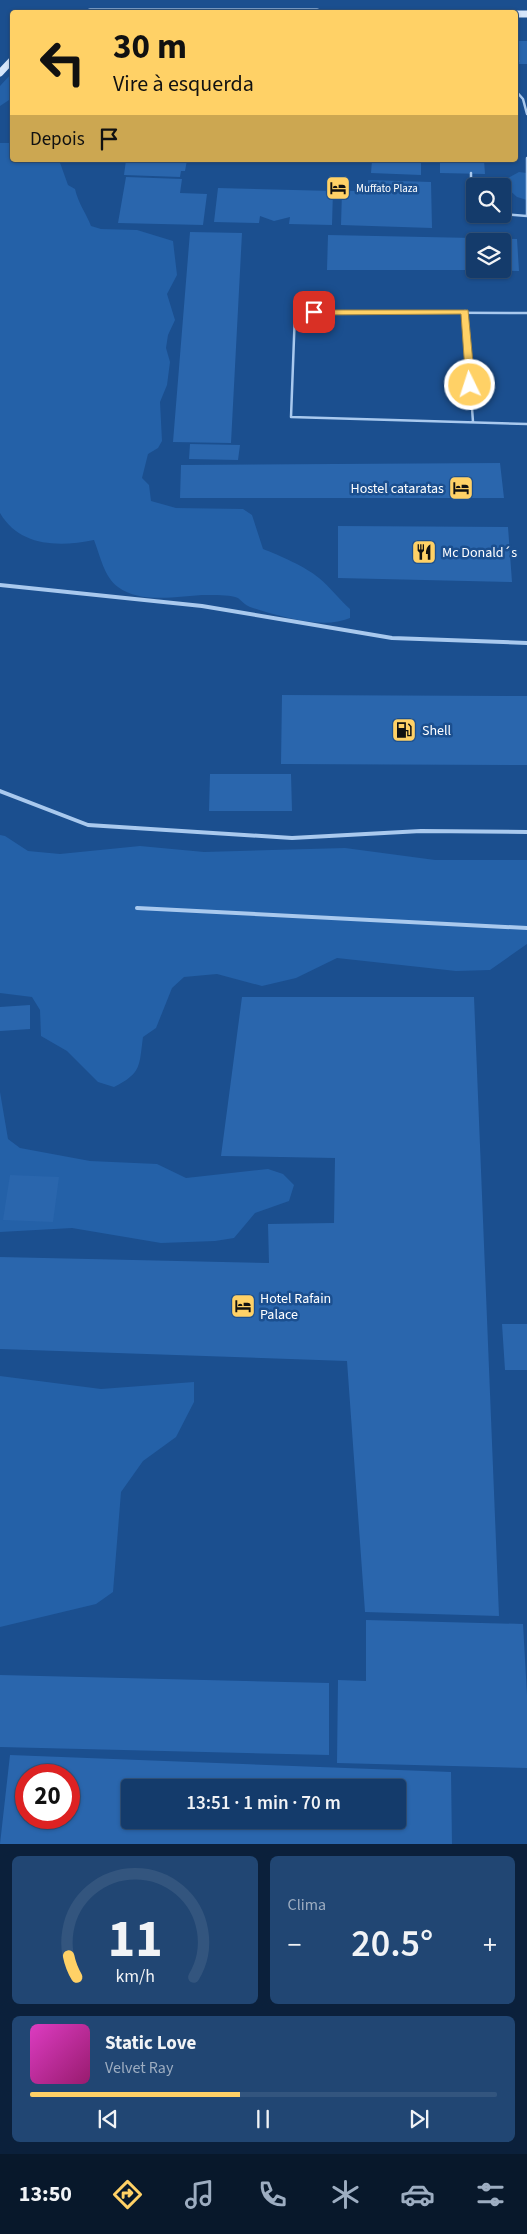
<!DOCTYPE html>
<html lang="pt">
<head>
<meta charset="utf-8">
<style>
	:root { --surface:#143b6b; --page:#214673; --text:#f1f3f6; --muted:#9dadc1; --line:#33557e; --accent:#ffd166 }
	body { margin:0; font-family:"Source Sans 3",sans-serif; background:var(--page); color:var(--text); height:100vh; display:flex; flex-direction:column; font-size:19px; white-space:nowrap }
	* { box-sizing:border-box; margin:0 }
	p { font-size:16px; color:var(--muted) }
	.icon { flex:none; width:28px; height:28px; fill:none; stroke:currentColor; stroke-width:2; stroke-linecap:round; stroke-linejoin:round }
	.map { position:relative; height:1844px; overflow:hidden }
	.panel { display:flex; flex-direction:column; gap:12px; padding:12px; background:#0b203b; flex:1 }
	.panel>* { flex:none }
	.banner { position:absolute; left:10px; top:10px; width:508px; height:152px; border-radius:5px; box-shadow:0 1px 4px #0004,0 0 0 1px var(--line); background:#ffd166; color:#111; overflow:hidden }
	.buttons { position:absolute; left:466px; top:178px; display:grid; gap:10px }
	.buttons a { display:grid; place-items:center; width:45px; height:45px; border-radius:5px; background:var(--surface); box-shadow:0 1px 4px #0004,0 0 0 1px var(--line); font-size:25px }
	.speed { position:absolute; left:15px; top:1764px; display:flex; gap:10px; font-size:25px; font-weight:700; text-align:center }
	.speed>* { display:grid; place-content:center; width:65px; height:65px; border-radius:50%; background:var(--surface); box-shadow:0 1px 4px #0004,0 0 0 1px var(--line); line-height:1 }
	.speed .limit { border:8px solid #d22; background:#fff; color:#111 }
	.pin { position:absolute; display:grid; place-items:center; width:42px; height:42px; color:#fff; margin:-21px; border-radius:10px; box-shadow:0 2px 8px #0006 }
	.me { position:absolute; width:55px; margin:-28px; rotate:356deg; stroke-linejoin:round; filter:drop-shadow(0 0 4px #0008) }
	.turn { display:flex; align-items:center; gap:18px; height:105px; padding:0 20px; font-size:22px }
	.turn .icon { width:65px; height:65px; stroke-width:2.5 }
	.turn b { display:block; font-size:35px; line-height:42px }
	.then { display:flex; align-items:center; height:48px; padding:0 20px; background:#0003; gap:10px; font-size:19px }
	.big { font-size:38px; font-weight:600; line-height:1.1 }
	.panel .card { flex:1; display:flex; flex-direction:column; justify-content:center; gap:8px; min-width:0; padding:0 18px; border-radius:8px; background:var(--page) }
	.panel .dial { align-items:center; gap:0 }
	.dial svg { height:130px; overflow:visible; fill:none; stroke:var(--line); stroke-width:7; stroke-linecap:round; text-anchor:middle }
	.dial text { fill:var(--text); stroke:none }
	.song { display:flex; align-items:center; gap:15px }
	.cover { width:60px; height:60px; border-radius:8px; background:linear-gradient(135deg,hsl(310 70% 55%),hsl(320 70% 35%)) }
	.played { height:5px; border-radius:2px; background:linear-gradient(90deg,var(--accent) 45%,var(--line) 45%) }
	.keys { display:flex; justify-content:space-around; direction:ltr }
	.heat { display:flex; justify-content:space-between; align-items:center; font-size:28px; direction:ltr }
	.panel .tiles { flex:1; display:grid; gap:12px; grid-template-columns:1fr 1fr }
	.card:last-child { grid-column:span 2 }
	.trip { position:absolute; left:121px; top:1779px; width:285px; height:50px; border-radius:5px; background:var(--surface); box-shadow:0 1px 4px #0004,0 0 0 1px var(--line); font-weight:600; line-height:50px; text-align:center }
	.menu { display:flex; height:80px; justify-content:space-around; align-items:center; background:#08182b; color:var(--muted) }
	.menu .icon { width:35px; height:35px }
	.menu .on { color:var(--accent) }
	.menu b { font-size:22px; color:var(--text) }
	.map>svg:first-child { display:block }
	.green { fill:#2461a8 }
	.building { fill:#2a66ad; fill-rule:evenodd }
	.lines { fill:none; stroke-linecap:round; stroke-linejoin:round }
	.lane-far1 { stroke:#a9c9ee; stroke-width:2.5 }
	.lane { stroke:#a9c9ee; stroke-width:4 }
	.secondary { stroke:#d6e6fa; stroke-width:7 }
	.route { fill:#ffd166; stroke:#a68842 }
	.labels { text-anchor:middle; stroke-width:5; stroke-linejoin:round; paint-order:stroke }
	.far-poi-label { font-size:11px; fill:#fff; stroke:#1b4f8f; text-anchor:start }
	.poi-label { font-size:14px; fill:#fff; stroke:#1b4f8f; text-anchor:start }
</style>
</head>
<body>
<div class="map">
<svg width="527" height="1844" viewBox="0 0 527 1844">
	<rect width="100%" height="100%" fill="#1b4f8f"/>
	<path class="green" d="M12 73V98L0 106V86Z
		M0 143H12V160H59L68 185 75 189C78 203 86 213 91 226L101 229 137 230 173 241 177 275 167 294 175 320 168 335 166 348 170 362 167 385 160 402 162 441 158 448 148 454 142 478 149 485 151 501 176 508 243 509 252 515 263 549C279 555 306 567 319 578 330 587 339 599 350 609V618C323 630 278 616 250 607 245 605 242 601 238 598 231 595 219 595 211 595 183 594 144 606 118 587 104 577 100 555 94 540 59 547 20 547 0 513Z
		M519 172 527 173V200L517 197 507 188 508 178Z
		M0 835 5 836 28 851 60 854 140 846 204 852 345 848 435 860H527V944L490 970 456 971 337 958 296 978 262 986 217 974 184 977 172 988 156 1028 143 1037C139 1066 142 1073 114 1087L98 1082 67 1051 41 1036 40 1010 32 997 0 993Z
		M0 1092 8 1139 20 1148 90 1161 157 1164 186 1178 268 1169 283 1174 294 1185 289 1201 255 1213 234 1238 215 1241 161 1243 72 1228 0 1232Z
		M0 1376 101 1389 194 1382V1402L176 1437 143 1461 121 1492 113 1592 96 1604 0 1627Z"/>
	<path class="building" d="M517 41H527V64H518Z
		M76 160H104V163L76 162Z
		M126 160H187L185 171H181L180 177 124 175Z
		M372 160H421V175L371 173Z
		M440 160H484L485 174 440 173Z
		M126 177 182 179 180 193 207 194 203 225 118 223Z
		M368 180 431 182 432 228 341 225 342 191H368Z
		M218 188 333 191 332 225 289 224 290 217 274 221 260 216 259 223 214 222Z
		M190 232 242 233 231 443 173 442Z
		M328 235 517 239 519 271 480 270V269H502V241H475V270H327Z
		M190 444 240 445 238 460 189 459Z
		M500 463 504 498H180L181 465Z
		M338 526 508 527 512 582 338 578Z
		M282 695 527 696V765L281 764Z
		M210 774H291L292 811H209Z
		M242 997H474L499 1616 365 1612 347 1361 0 1349V1257L269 1263 268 1224 334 1223 335 1158 221 1156Z
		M30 1005V1029L0 1031V1007Z
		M10 1175 59 1177 53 1222 3 1220Z
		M502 1324H527V1370H505Z
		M366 1620 523 1624 527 1695V1768L337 1763 338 1680 366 1681Z
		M0 1675 329 1683V1755L0 1747Z
		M10 1755 451 1772 452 1844H0ZM26 1775H69V1818H26ZM130 1788H398V1820H130Z"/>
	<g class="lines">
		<path class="lane-far1" d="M515 61H518
			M515 90 523 99 527 114
			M471 173V188L475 197
			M502 214 527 216V158
			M465 311 473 422
			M527 313 295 312 291 417 527 424"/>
		<path class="lane" d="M0 585 202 606 392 638 527 643
			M0 791 88 825 292 838 421 831 527 832
			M137 908 527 928"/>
		<path class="secondary" d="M90 12H317
			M515 14H527
			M0 73 12 60"/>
	</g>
	<path class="route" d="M311 310H468L475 385 470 388 466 385 461 314 314 315 309 312Z"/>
	<defs>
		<symbol id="hotel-square" viewBox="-11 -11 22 22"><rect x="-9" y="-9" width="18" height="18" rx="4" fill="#ffd166" stroke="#1b4f8f"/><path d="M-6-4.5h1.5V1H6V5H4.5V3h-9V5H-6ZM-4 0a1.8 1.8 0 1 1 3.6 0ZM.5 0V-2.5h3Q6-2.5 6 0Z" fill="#111"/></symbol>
		<symbol id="restaurant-square" viewBox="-11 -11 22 22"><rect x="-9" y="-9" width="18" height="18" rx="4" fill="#ffd166" stroke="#1b4f8f"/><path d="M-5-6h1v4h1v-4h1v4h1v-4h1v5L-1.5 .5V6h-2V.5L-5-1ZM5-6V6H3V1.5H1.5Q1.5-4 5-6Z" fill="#111"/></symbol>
		<symbol id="fuel-square" viewBox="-11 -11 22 22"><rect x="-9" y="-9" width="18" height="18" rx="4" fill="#ffd166" stroke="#1b4f8f"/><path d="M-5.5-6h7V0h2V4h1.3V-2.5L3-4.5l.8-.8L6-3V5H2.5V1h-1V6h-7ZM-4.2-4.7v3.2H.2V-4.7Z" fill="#111"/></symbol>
	</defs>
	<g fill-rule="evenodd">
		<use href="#hotel-square" x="324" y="174" width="28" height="28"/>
		<use href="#hotel-square" x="447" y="474" width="28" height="28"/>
		<use href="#restaurant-square" x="410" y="538" width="28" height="28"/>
		<use href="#fuel-square" x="390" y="716" width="28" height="28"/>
		<use href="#hotel-square" x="229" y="1292" width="28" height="28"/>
	</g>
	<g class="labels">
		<g class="far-poi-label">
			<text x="356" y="192">Muffato Plaza</text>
		</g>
		<g class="poi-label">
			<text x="444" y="493" text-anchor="end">Hostel cataratas</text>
			<text x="442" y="557">Mc Donald´s</text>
			<text x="422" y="735">Shell</text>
			<text x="260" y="1303">Hotel Rafain<tspan x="260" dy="16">Palace</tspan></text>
		</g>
	</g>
</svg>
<div class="buttons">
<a><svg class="icon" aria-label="search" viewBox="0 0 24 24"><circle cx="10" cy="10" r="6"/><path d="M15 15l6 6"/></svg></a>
<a><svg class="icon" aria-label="layers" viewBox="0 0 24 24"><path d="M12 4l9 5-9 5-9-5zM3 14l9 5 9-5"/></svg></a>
</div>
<div class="speed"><div class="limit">20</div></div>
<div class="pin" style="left:314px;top:312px;background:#d93025"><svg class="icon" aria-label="arrive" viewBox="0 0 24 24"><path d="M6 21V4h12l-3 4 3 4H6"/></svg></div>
<svg class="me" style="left:470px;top:385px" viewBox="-20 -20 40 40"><circle r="17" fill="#ffd166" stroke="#fff" stroke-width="3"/><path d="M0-11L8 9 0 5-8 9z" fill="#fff"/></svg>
<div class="trip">13:51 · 1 min · 70 m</div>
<div class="banner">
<div class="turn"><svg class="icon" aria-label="left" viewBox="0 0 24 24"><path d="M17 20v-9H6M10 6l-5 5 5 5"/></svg><div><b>30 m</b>Vire à esquerda</div></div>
<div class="then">Depois<svg class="icon" aria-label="arrive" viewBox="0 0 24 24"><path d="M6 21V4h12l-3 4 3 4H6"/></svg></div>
</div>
</div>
<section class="panel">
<div class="tiles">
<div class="card dial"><svg viewBox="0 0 100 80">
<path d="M14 69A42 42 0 1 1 86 69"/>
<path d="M14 69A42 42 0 0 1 9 56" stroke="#ffd166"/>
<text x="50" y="56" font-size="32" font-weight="700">11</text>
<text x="50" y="72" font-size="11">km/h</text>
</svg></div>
<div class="card"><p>Clima</p>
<div class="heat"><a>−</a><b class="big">20.5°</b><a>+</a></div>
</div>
<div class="card">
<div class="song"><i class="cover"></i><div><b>Static Love</b><p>Velvet Ray</p></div></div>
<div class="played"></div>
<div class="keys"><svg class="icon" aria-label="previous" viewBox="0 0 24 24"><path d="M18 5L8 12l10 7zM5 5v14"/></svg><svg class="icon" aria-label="pause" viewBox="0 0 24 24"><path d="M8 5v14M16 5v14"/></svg><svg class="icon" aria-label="next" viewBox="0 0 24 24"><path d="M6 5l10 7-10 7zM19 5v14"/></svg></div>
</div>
</div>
</section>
<nav class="menu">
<b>13:50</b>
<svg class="icon on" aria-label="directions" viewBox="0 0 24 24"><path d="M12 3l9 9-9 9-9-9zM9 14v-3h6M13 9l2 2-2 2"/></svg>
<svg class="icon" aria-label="music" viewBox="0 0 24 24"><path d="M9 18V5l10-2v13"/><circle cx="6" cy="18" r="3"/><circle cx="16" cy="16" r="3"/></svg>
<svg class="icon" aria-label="phone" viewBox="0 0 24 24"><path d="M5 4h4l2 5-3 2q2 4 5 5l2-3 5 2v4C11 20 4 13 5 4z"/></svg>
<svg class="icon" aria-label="climate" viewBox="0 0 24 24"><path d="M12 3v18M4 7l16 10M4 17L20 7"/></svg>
<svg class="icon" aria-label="car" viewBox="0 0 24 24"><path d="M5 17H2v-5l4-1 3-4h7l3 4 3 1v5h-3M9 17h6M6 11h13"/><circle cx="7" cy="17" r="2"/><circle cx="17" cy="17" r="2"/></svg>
<svg class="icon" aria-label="filters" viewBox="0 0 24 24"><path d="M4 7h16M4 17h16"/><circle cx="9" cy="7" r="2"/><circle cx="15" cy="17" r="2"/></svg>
</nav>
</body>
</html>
